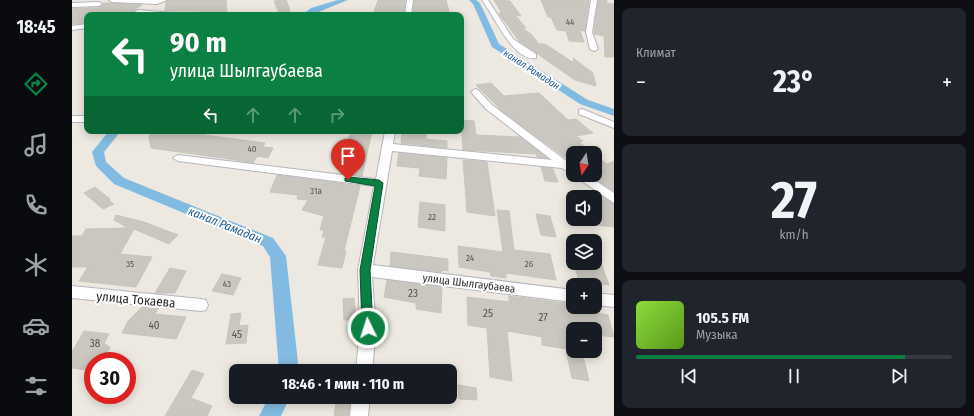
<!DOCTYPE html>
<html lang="ru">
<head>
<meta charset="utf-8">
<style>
	:root { --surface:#171b24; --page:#20242c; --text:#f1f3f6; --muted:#9ea1a6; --line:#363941; --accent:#0b8043 }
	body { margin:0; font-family:"Fira Sans Condensed",sans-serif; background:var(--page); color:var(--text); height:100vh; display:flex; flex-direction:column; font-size:15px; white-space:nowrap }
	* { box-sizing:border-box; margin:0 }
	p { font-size:13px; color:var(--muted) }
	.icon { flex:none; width:22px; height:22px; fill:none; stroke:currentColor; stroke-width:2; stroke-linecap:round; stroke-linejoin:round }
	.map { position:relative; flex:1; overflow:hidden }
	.sheet { display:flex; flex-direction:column; gap:8px; padding:8px; background:#0d0f14; width:360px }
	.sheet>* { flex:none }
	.hud { position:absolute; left:12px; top:12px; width:380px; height:122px; border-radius:8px; box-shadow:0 2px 10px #0003; background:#0b8043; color:#fff; overflow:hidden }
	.needle { width:26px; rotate:192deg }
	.fabs { position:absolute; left:494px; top:146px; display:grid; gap:8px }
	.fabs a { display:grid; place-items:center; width:36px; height:36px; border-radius:8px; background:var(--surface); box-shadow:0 2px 10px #0003; font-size:20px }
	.speed { position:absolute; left:12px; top:352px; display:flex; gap:8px; font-size:20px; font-weight:700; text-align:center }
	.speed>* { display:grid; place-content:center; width:52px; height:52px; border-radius:50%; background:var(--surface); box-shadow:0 2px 10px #0003; line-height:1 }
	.speed .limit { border:6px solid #d22; background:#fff; color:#111 }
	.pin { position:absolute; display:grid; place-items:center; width:34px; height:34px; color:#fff; margin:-41px -17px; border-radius:50% 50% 50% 0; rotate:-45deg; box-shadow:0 0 4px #0007 }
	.pin .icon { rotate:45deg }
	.me { position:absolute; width:44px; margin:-22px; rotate:356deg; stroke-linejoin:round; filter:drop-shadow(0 0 3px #0008) }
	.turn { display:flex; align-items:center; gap:14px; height:84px; padding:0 20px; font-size:18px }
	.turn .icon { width:52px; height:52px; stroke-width:2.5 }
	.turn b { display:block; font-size:28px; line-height:34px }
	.lanes { display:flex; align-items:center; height:38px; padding:0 20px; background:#0003; justify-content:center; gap:20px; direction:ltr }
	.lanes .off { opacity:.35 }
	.big { font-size:30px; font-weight:700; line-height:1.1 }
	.sheet .widget { flex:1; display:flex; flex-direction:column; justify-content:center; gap:6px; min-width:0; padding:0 14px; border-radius:8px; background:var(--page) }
	.sheet .dial { align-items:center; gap:0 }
	.dial b { font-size:52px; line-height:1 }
	.song { display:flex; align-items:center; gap:12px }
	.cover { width:48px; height:48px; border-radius:6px; background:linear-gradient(135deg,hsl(90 70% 55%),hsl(90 70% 35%)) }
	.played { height:4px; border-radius:2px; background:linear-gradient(90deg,var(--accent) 85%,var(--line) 85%) }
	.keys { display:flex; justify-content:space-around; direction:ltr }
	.heat { display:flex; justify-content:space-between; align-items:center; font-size:22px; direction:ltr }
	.trip { position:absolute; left:157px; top:364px; width:228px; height:40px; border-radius:8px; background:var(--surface); box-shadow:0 2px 10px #0003; font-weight:700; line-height:40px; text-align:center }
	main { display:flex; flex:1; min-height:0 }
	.dock { display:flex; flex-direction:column; width:72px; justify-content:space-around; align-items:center; background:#090b0e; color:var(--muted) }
	.dock .icon { width:28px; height:28px }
	.dock .active { color:var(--accent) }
	.dock b { font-size:18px; color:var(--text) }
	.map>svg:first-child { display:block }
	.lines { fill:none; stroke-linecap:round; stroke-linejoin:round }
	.canal { fill:#82bbe1; fill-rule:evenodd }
	.building { fill:#c9c7bf; stroke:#c8c5bb }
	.street-casing { stroke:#b5b5bf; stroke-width:2 }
	.street { fill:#fff; fill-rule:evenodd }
	.route { fill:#0b8043; stroke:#07532c }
	.labels { text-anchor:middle; stroke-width:4; stroke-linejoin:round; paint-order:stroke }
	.number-label { font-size:9px; fill:#545452 }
	.far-water-label { font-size:10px; font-style:italic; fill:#1e5990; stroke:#fff }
	.street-label { font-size:11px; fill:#2d2d2d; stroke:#fff }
	.near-number-label { font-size:11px; fill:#545452 }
	.water-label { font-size:12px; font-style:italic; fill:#1e5990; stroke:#fff }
	.near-street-label { font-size:13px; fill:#2d2d2d; stroke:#fff }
</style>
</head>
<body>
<main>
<nav class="dock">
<b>18:45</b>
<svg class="icon active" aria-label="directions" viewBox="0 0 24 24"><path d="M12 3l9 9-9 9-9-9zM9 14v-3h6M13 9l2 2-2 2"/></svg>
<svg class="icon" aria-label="music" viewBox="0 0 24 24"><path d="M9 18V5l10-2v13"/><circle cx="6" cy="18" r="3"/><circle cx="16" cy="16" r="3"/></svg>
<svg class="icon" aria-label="phone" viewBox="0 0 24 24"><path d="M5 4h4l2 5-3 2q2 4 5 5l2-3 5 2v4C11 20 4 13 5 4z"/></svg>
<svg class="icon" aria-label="climate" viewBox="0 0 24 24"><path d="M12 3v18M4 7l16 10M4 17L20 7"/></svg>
<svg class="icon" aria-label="car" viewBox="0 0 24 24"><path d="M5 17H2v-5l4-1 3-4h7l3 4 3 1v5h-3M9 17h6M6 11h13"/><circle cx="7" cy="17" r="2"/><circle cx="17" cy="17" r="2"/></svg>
<svg class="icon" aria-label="filters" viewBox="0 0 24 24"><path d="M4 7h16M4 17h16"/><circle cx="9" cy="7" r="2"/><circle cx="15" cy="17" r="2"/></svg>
</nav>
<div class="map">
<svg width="542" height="416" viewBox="0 0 542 416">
	<rect width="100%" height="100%" fill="#ede9e1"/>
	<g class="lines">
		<path class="canal" d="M266 0H276L239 15H230L239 8Z
			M397 0H404L408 3 427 44 516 100 542 109V116L508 104 420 47 401 4Z
			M37 131H49L32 152 34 162 52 178 201 238 214 256 227 371H207L198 257 191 246 42 184 24 166 20 152Z
			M197 397H218L209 416H187Z"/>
	</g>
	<path class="building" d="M96 0H154L155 11 128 14V11H93L94 2Z
		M214 0 217 7 218 15H208L202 1Z
		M306 0H333L332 15H301Z
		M342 0H374L378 15H341Z
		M422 0 438 1 449 16 443 15 454 28H450L459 34 467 44H473L502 63 501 58 521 73 524 86 503 80 447 41 427 14 428 12 431 15Z
		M469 0H517L513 31 508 30 512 42 497 41 494 31 485 30 479 17H476Z
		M526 0H535L534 3 542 4V57H533L532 36 522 34V32Z
		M31 3H38L70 5 54 15H15V23L0 24 1 8H27L31 5Z
		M419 83 432 96 467 93 496 120 504 119 521 133 504 136 511 141 507 142 521 153H501V163L431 112 404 85Z
		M389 120 402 121 404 135 448 137 475 158 465 157 464 154 391 150Z
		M81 131H136L133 135 193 143 191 147 201 148 196 158 185 156 181 163 164 160 79 148 77 136Z
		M279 131H300L290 176 269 173 277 145H275Z
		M330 131H355L354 139 375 141V148L329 143Z
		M327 153 375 158 374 179 347 176 348 168 325 166Z
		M523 155 535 164 542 161V191L523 179Z
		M391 160 415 162 423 216 395 212Z
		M469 167 481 169 486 182 473 181Z
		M205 175 288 186 272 251H274L270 268 246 265 254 237H250L252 230H248L252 216 230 210 236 200 225 199 226 195 198 192Z
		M23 187 38 199 37 200 42 204 31 209 12 193Z
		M523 192 542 204V227L523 225Z
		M348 202 373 205V231L346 227Z
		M425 210 437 211 442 250 478 254 484 280 434 273V278L419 276 418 272 387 267 386 246 431 252Z
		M464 214 478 216 484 237 469 235Z
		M44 215 72 222 106 235 97 244 62 229 48 254 80 257 64 287 7 281 16 267H0V236H10L14 229 56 228 42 220Z
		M319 252 376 259V271L370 270V272L318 266Z
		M502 263H529L537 285 507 281Z
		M98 268 114 271 103 293H83Z
		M150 274 169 278 161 295 140 291Z
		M315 280 370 287 369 313 344 309V303L312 297Z
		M437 296 501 304V309L536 315 542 337 523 335V329H501V350L470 345V337L435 331 440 381 418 377 415 328 396 325 395 297 437 302Z
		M282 298 284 320H272L271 299Z
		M70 307 86 308 83 314 114 317 104 339 50 333 56 321Z
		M169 313 167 326 176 325 174 343 154 344 159 314Z
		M12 331 37 334 32 343 38 347 31 361H21V371L0 368V352Z
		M494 351H510L517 381 500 378Z
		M120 370 132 374 119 398 140 406 135 416H93Z
		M386 385 404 388 405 400 387 399Z
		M264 403 278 405 276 416H262Z"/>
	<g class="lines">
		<defs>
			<path id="street" d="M37 0H95L85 4 40 2Z
				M335 0H341L339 15H333Z
				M410 0H416L441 39 464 54V58C441 62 422 15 410 0Z
				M519 0H525L520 32 526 49 522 51 518 49 514 32Z
				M0 3 27 2 30 4 27 6 0 7Z
				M67 10 100 13 103 15H55Z
				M180 13 185 14 186 15H177Z
				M15 24V28L0 30V26Z
				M403 89 406 90 420 105 501 166V175L490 168 320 151 301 265 501 290V302L300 277 304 328 300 371H284L288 328 286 270 302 186 106 161 101 158 106 155 304 179 313 131H323L321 144 480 160 414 109 399 92Z
				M510 109 542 122V128L507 114V110Z
				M0 116H15V122H0Z
				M501 175H515L542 193V203Z
				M0 286 129 299 134 300 136 305 134 310 129 311 0 298Z
				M523 293 542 295V307L523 305Z
				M280 397H298L296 416H278Z"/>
		</defs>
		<use href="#street" class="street-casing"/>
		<use href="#street" class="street"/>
	</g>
	<path class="route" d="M276 177 307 180 311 183 298 270 301 328 300 332 296 333 291 332 290 328 288 270 303 186 273 181V178Z"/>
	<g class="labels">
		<g class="number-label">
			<text x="498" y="25">44</text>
			<text x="180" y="152">40</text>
			<text x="244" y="194">31а</text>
			<text x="360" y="220">22</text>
			<text x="398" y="261">24</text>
			<text x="58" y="267">35</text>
			<text x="457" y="267">26</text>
			<text x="155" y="287">43</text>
		</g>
		<g class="far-water-label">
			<text transform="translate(460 69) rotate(33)" y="4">канал Рамадан</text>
		</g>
		<g class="street-label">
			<text transform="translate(397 283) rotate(7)" y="4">улица Шылгаубаева</text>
		</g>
		<g class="near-number-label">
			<text x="341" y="297">23</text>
			<text x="416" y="317">25</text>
			<text x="471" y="321">27</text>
			<text x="82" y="329">40</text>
			<text x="165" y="338">45</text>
			<text x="23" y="347">38</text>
		</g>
		<g class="water-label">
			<text transform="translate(153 225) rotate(22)" y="4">канал Рамадан</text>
		</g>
		<g class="near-street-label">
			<text transform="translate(64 299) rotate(5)" y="5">улица Токаева</text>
		</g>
	</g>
</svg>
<div class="fabs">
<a><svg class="needle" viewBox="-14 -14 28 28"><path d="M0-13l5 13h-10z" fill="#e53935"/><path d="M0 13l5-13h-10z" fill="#9ea1a6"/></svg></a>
<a><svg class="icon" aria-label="sound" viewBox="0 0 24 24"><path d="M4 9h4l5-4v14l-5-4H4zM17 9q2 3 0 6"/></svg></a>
<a><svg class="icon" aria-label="layers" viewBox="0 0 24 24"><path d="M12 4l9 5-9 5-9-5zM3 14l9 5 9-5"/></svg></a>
<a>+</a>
<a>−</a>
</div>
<div class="speed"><div class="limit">30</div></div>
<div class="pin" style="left:276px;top:180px;background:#d93025"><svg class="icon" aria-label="arrive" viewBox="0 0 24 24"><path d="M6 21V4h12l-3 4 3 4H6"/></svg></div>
<svg class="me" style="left:296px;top:328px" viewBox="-20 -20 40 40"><circle r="17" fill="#0b8043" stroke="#fff" stroke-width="3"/><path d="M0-11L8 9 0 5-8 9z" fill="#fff"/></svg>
<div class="trip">18:46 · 1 мин · 110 m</div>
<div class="hud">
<div class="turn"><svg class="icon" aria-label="left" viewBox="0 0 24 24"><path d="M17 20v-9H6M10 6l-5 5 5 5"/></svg><div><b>90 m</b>улица Шылгаубаева</div></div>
<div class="lanes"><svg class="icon" aria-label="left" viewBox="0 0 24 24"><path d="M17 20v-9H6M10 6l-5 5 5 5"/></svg><svg class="icon off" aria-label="ahead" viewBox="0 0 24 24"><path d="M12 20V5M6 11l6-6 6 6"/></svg><svg class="icon off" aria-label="ahead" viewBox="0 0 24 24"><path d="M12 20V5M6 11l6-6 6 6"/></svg><svg class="icon off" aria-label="right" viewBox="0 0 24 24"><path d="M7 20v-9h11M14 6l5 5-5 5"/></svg></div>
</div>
</div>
<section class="sheet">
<div class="widget"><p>Климат</p>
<div class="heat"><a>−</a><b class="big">23°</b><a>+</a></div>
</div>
<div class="widget dial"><b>27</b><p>km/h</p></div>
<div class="widget">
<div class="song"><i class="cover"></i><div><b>105.5 FM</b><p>Музыка</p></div></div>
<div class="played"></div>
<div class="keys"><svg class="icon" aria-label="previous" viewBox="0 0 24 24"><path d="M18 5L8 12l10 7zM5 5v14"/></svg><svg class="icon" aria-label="pause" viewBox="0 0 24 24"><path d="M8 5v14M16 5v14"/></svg><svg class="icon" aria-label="next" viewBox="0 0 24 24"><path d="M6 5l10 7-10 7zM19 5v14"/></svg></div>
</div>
</section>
</main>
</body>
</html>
